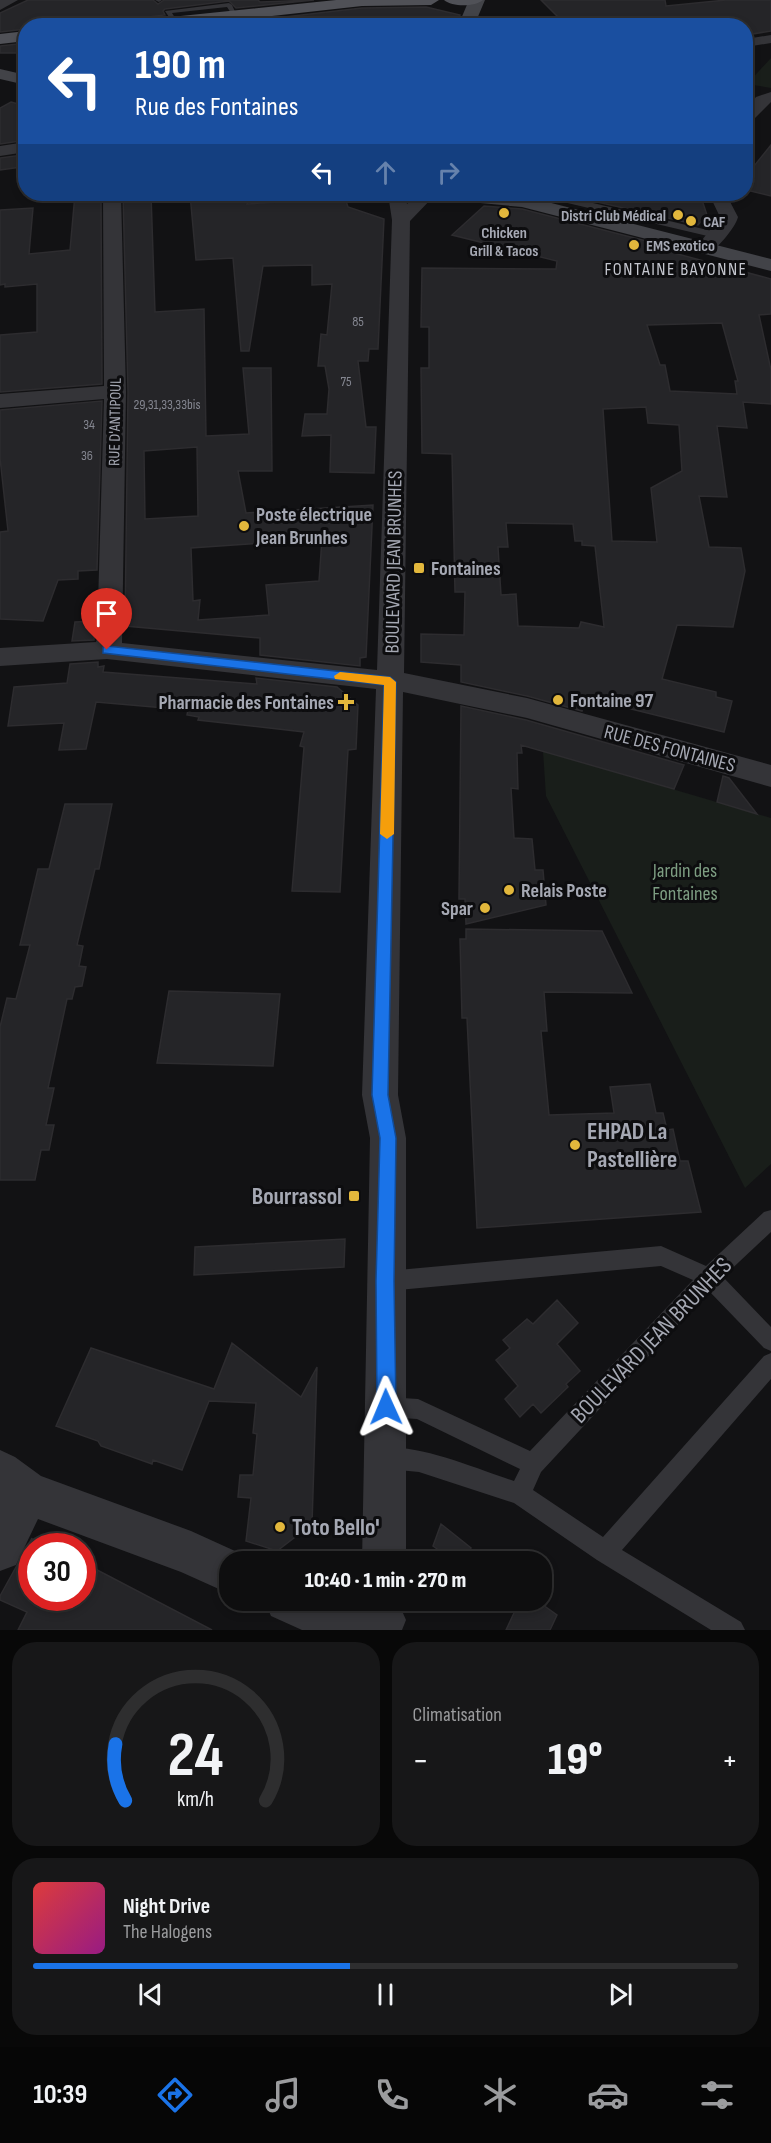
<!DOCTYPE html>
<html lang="fr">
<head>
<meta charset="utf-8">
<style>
	:root { --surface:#0e0e0f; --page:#171718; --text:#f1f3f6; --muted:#9b9c9e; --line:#2e2e2f; --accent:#1a73e8 }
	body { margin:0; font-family:"Sofia Sans Condensed",sans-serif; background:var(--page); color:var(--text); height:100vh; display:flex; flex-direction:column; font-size:22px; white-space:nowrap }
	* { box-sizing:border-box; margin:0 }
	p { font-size:20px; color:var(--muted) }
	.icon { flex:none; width:33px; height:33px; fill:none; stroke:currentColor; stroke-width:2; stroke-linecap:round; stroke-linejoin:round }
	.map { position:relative; height:1630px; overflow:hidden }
	.details { display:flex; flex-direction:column; gap:12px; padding:12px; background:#080808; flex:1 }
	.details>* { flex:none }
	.banner { position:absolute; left:18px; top:18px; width:735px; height:183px; border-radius:24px; box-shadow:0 3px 9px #0003,0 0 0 2px var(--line); background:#1a4fa0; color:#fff; overflow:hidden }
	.speed { position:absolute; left:18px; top:1533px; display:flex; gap:12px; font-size:30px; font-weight:700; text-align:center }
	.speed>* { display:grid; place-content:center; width:78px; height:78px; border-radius:50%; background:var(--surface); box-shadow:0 3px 9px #0003,0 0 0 2px var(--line); line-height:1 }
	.speed .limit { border:9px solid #d22; background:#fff; color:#111 }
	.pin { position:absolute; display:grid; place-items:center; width:51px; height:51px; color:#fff; margin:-62px -26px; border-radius:50% 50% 50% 0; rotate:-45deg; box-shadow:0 0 6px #0007 }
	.pin .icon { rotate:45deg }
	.me { position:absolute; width:66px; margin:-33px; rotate:359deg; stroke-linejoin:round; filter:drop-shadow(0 0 4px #0008) }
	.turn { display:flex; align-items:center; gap:21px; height:126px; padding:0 18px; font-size:27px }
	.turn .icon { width:78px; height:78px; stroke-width:2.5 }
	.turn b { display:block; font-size:42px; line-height:51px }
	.lanes { display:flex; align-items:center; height:57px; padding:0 18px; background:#0003; justify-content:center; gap:30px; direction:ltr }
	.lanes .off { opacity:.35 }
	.big { font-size:45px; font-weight:800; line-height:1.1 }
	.details .widget { flex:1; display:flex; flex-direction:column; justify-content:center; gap:9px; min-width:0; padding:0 21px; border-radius:24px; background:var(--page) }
	.details .dial { align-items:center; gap:0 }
	.dial svg { height:156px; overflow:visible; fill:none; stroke:var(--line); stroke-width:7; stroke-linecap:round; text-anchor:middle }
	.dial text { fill:var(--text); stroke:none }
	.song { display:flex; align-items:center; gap:18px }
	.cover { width:72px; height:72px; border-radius:9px; background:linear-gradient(135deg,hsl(0 70% 55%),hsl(310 70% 35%)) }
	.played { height:6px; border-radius:3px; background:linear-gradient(90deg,var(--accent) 45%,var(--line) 45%) }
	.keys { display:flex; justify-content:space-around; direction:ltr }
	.heat { display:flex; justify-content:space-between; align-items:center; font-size:33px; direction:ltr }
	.details .tiles { flex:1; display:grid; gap:12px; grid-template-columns:1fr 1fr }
	.widget:last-child { grid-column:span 2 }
	.trip { position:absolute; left:219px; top:1551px; width:333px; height:60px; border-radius:24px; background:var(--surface); box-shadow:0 3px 9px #0003,0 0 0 2px var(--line); font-weight:800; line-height:60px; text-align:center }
	.tabs { display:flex; height:96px; justify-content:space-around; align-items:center; background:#060606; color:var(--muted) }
	.tabs .icon { width:42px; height:42px }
	.tabs .current { color:var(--accent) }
	.tabs b { font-size:27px; color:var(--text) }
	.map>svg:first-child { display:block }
	.green { fill:#191e1a }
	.building { fill:#252528; stroke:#2d2c2f; stroke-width:1.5; fill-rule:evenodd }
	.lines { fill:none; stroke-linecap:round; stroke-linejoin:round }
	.service { fill:#343438; fill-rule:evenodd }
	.minor { fill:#343438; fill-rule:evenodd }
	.tertiary { fill:#343438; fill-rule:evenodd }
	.secondary { fill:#424348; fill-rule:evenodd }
	.primary { fill:#505157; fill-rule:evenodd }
	.route { fill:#1a73e8; stroke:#114b97; stroke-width:1.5 }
	.slow { fill:#f59e0b }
	.poi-dot { fill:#e2b73c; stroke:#0d0d0f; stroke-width:2 }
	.labels { text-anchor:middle; stroke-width:6; stroke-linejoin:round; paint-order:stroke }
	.far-number-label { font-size:14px; fill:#848690 }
	.far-poi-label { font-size:16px; font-weight:bold; fill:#a5a8b3; stroke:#0d0d0f; text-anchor:start }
	.far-street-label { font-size:16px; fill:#a5a8b3; stroke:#0d0d0f }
	.far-neighbourhood-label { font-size:18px; letter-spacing:1.5px; fill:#c5c7cf; stroke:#0d0d0f }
	.poi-label { font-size:20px; font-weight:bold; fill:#a5a8b3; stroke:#0d0d0f; text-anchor:start }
	.street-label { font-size:20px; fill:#a5a8b3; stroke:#0d0d0f }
	.park-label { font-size:20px; fill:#7d9d82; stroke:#0d0d0f }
	.near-poi-label { font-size:24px; font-weight:bold; fill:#a5a8b3; stroke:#0d0d0f; text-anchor:start }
	.near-street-label { font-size:24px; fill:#a5a8b3; stroke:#0d0d0f }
</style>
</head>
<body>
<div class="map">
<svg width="771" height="1630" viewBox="0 0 771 1630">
	<rect width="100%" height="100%" fill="#121214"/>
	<path class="green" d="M771 58V88L747 84Z
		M543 751 771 818V1164L745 1188 546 796Z"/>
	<path class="building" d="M28 0H153L158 4 164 0H258L260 2 314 0 236 8 229 1 165 9 163 11 165 15 72 26H26V29L0 32V13Z
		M541 0H665L666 6 726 0H771V31L746 35V26H597L589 19 563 22Z
		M426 7 460 15 456 26H363L358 20 303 26H206L362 8Z
		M26 43V53H0V46Z
		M11 102 26 106V140L0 144V108Z
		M771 145V196L746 190V176Z
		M22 155 21 167 0 170V158Z
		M75 194H101L102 384 0 392V335L37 332V284L5 287V284L0 285V210L33 208 29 254 70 250Z
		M123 194H151L155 312 204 309 206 436 249 434 243 368H271L272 471H238L246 513 373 505 366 657 360 658V666L260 655V638L125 626 128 392ZM197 447 198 516 145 519 144 451ZM322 539 319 581 266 585 269 615 198 620 200 600 193 601 191 548Z
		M190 194H252L247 204 311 200 310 194H337L339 201H346L348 207 384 219 378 349H369L368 361H358L366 427H376L374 473 330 472 331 435 302 436 305 414H327L329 389 325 366H318L321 334 327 335 332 284 312 285V265L263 266 249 351H241L233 258 196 260Z
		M562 194H646L671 200H702L707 215 698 225Z
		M484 206 522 209 677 249 674 253 771 279V314L759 315 771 370V404L743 402 747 428 717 426 727 497 699 496 709 547 741 548 745 571 733 627 677 625 662 679 716 692V697L732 701 724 732 591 699 590 701 585 699 582 711 527 696 461 682V665L421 662V634L464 635 465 592H455L452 454 422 453 421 368H429V327H421L422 268 556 269 557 261 452 235ZM722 323 738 381H735L737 394 670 391 665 365H660L647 325ZM646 407 648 423 679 425 682 471 651 488 657 542 612 541 603 409ZM506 523 573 524 575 541H582V545L595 546 604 627 581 622 579 628 518 626 516 594 501 595 498 547H508Z
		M102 401 97 570 78 571V579L58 580 43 621 0 619V532L8 531 0 458V410Z
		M95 621 94 640 72 641 75 622Z
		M98 662V667L104 666 103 672 257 684 256 678 337 687 358 705 356 749 348 750 340 892 292 891 304 747 300 746 304 732 198 720 199 717 187 715 188 710 96 702 86 749 59 750 64 723 8 726 14 687 67 683 70 664Z
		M461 706 526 720 684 765 674 789 521 745 522 753H517L518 789 511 788 514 838 532 839 535 870H543L546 905 466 924 465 899H459Z
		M723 776 729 778 757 814 717 802Z
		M65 804H112L99 869H95L77 945 83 946 79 966 86 967 82 986 75 987 72 999H67L48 1088H54L46 1125H54L49 1150H41L35 1180H0V1027L7 998 16 999 30 945H20L38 869H49Z
		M466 929 602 931 632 993 544 992 547 1031H541L549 1115 614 1113 610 1087 650 1084 656 1113H663L667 1130 673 1129 680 1161H688L701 1212 477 1228 467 1018H462L460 939H466Z
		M169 991 280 994 273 1066 157 1063Z
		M345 1239 344 1267 194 1275 195 1247Z
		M557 1300 578 1323 557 1344 580 1371 566 1384 568 1387 541 1413 533 1404 520 1417 505 1399 518 1386 496 1360 510 1348 503 1340 527 1319 533 1324Z
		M232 1343 301 1397 317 1367 312 1524 277 1551 246 1541 251 1498 238 1497 240 1475H253L257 1434 253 1433 256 1403 209 1401 182 1470 153 1460 152 1464 101 1446 98 1441 56 1426 91 1348 214 1389Z
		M441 1524 471 1548 464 1562H455L433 1546Z
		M32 1538V1602L34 1598H82V1562L212 1630H18L27 1612 0 1600V1596Z
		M520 1600H536L557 1615 550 1630H506Z"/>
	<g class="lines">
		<path class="service" d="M155 0H162L159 2Z
			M229 3 232 5 237 16H233L227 7 172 13 177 21 173 23 165 11Z
			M559 195 716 232 721 235 716 238 559 201 528 207 524 204Z
			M771 1210V1232L723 1277 771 1327V1351L764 1348 709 1291 541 1472 533 1490 603 1537 764 1356 771 1353V1379L622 1550 741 1622 745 1630H711L597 1560 514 1503 419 1472 388 1469 380 1466 377 1458 380 1450C408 1439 485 1472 514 1481L520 1469 417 1419 386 1417 379 1414 376 1407 379 1400 386 1397 418 1399 530 1451 693 1280 661 1266 387 1291 380 1288 377 1281 380 1274 387 1271 661 1246 706 1266 764 1212Z"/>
		<path class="minor" d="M771 35V43L746 47V39Z
			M771 92V102L752 121 746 123V109L756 97Z
			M26 142V152L0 156V146Z
			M103 194H121L126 392 122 643 377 670 392 220 388 194H405L407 204 418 194H436L410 221 404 673 527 698 771 765V787L527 718 403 692 398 1095 406 1138V1562H362L370 1138 362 1095 376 689 107 659 0 666V648L96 642 97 639 104 399 0 408V394L104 386Z
			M709 194H726L738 217C735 228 720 245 711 252 707 255 702 254 697 253L695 249 720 217Z
			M0 1450 15 1457 41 1476 191 1531 246 1556 248 1562H230V1594L181 1572 38 1519 16 1565 0 1571Z
			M264 1600H392L399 1604 406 1620 402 1630H302L271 1616Z"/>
		<path class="tertiary" d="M0 0H18L0 10Z"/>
		<path class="secondary" d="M469 0H485L474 26H458Z
			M0 69 26 75V85L0 79Z
			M439 194H516L771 259V271L522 207 448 200 441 198Z"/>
		<path class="primary" d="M336 0H439L431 5 362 6 181 26H125L132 21Z
			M444 0H483C475 7 452 7 444 0Z
			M26 31V41L0 44V34Z"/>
	</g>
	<path class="route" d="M107 646 390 677 396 682 388 1095 396 1138 394 1281 396 1407 393 1414 386 1417 380 1414 377 1407 376 1281 380 1138 372 1095 384 685 103 653V647Z"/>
	<path class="slow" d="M340 672 390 677 396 682 394 834 387 839 380 834 384 685 335 679 334 676Z"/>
	<g class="poi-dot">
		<circle cx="504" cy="213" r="6"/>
		<circle cx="678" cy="215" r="6"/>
		<circle cx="691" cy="221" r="6"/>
		<circle cx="634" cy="245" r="6"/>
		<circle cx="244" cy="526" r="6"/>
		<rect x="413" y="562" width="12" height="12" rx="3"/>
		<circle cx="558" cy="700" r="6"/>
		<path d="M343 693h6v6h6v6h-6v6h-6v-6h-6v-6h6z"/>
		<circle cx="509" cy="890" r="6"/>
		<circle cx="485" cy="908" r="6"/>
		<circle cx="575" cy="1145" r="6"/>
		<rect x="348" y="1190" width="12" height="12" rx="3"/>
		<circle cx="280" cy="1527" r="6"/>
	</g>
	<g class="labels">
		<g class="far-number-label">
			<text x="358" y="326">85</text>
			<text x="346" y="386">75</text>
			<text x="167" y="409">29,31,33,33bis</text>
			<text x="89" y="429">34</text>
			<text x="87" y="460">36</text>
		</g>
		<g class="far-poi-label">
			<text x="666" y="221" text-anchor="end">Distri Club Médical</text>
			<text x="703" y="227">CAF</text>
			<text x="504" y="238" text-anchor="middle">Chicken<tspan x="504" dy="18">Grill &amp; Tacos</tspan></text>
			<text x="646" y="251">EMS exotico</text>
		</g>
		<g class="far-street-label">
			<text transform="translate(114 422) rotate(-89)" y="6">RUE D'ANTIPOUL</text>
		</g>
		<g class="far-neighbourhood-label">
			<text x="676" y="275">FONTAINE BAYONNE</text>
		</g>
		<g class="poi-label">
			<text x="256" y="521">Poste électrique<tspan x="256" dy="23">Jean Brunhes</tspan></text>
			<text x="431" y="575">Fontaines</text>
			<text x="570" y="707">Fontaine 97</text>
			<text x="334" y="709" text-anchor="end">Pharmacie des Fontaines</text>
			<text x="521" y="897">Relais Poste</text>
			<text x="473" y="915" text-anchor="end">Spar</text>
		</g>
		<g class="street-label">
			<text transform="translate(393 562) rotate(-89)" y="7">BOULEVARD JEAN BRUNHES</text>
			<text transform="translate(670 748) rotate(15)" y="7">RUE DES FONTAINES</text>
		</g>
		<g class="park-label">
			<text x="685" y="877">Jardin des<tspan x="685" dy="23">Fontaines</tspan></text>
		</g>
		<g class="near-poi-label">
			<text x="587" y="1139">EHPAD La<tspan x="587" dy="28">Pastellière</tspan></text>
			<text x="342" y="1204" text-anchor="end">Bourrassol</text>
			<text x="292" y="1535">Toto Bello'</text>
		</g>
		<g class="near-street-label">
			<text transform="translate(651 1340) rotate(-46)" y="8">BOULEVARD JEAN BRUNHES</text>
		</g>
	</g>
</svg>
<div class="speed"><div class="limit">30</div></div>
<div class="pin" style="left:107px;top:650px;background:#d93025"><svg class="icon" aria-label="arrive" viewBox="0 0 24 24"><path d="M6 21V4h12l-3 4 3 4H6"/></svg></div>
<svg class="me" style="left:386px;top:1407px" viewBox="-20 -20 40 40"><path d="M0-17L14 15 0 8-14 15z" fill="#1a73e8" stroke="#fff" stroke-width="4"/></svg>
<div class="trip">10:40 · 1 min · 270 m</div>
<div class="banner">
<div class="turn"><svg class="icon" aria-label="left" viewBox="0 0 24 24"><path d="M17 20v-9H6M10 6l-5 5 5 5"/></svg><div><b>190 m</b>Rue des Fontaines</div></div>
<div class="lanes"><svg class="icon" aria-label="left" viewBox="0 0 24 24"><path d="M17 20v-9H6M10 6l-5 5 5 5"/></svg><svg class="icon off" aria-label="ahead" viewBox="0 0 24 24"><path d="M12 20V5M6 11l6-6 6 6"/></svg><svg class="icon off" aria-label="right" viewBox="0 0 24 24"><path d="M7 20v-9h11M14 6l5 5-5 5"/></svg></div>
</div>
</div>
<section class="details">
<div class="tiles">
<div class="widget dial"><svg viewBox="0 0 100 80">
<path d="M14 69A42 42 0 1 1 86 69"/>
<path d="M14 69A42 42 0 0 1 9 40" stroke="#1a73e8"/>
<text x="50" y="56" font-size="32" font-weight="700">24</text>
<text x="50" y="72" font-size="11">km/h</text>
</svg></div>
<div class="widget"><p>Climatisation</p>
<div class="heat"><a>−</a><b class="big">19°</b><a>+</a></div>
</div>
<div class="widget">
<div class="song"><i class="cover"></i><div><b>Night Drive</b><p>The Halogens</p></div></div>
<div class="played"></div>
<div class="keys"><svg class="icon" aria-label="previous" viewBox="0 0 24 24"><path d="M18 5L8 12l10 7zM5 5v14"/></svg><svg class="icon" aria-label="pause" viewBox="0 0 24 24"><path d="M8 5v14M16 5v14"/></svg><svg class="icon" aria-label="next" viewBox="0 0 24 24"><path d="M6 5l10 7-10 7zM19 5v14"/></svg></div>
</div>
</div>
</section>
<nav class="tabs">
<b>10:39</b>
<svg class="icon current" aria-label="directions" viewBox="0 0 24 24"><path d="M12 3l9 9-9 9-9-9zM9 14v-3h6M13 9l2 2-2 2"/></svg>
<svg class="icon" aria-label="music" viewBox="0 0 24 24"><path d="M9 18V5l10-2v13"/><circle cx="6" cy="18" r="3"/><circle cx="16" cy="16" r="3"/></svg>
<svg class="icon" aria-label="phone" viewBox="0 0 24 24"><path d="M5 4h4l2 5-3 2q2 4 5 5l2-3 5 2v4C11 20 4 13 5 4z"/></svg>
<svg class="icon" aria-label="climate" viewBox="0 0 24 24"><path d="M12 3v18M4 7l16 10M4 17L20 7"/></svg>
<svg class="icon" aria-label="car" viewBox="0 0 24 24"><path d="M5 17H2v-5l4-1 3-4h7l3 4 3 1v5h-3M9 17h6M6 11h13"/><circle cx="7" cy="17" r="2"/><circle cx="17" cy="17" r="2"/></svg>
<svg class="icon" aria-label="filters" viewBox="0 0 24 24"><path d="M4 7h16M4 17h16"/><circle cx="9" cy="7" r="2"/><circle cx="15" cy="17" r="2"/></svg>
</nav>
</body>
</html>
